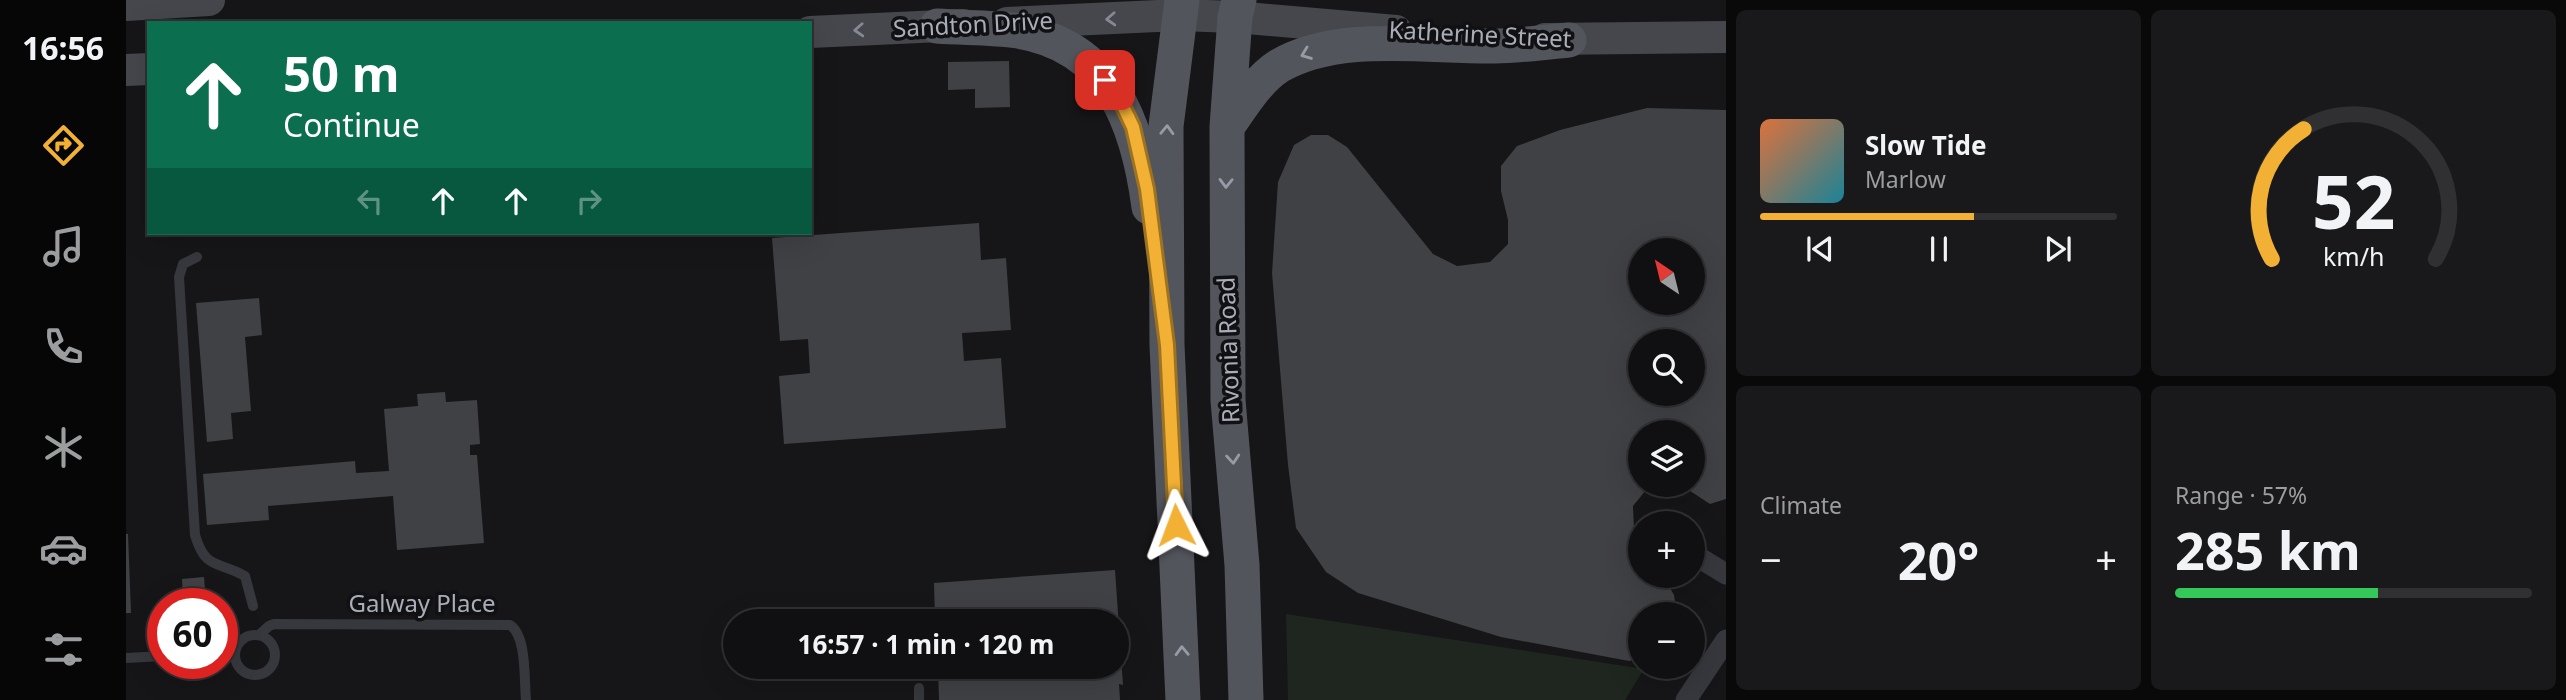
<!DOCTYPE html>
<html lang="en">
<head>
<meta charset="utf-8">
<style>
	:root { --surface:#101012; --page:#19191b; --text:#f1f3f6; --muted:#9c9d9f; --line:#303032; --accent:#f2b134 }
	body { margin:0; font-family:"Noto Sans",sans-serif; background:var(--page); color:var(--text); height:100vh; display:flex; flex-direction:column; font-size:26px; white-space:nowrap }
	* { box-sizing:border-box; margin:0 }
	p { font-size:23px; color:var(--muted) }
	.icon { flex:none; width:38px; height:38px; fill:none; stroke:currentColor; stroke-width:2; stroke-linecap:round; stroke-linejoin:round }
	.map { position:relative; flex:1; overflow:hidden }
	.sheet { display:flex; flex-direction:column; gap:10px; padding:10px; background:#09090a; width:840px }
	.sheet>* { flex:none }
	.guide { position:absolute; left:21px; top:21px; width:665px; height:214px; border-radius:0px; box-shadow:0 7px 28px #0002,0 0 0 2px var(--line); background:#0b6e4f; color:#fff; overflow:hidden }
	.needle { width:46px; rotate:325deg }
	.fabs { position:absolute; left:1502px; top:238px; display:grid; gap:14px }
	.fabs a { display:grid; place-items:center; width:77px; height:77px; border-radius:50%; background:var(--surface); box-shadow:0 7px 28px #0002,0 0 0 2px var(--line); font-size:35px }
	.speed { position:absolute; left:21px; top:588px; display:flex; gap:14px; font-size:35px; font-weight:700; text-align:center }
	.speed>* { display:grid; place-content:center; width:91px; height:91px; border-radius:50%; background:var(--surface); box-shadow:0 7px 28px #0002,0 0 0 2px var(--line); line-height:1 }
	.speed .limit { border:10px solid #d22; background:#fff; color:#111 }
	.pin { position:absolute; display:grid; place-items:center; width:60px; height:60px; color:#fff; margin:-30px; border-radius:14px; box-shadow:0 4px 10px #0006 }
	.me { position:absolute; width:77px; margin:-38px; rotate:357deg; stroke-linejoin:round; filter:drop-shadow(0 0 5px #0008) }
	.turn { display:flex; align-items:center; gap:24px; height:147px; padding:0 21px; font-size:32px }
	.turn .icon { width:91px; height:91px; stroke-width:2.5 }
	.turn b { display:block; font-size:49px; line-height:60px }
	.lanes { display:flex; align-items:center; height:66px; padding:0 21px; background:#0003; justify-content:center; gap:35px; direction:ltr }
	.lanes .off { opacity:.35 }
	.big { font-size:52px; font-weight:700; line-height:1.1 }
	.sheet .widget { flex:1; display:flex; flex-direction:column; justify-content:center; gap:10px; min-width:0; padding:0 24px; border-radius:10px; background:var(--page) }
	.sheet .dial { align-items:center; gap:0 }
	.dial svg { height:182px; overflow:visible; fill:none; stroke:var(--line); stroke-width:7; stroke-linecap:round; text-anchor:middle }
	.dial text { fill:var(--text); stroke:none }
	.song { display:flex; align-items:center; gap:21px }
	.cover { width:84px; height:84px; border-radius:10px; background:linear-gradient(135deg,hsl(20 70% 55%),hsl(190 70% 35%)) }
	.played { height:7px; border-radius:4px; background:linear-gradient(90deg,var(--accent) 60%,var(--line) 60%) }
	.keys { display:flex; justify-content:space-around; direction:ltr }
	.heat { display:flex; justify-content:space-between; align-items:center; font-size:38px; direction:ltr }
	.charge { height:10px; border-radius:5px; background:linear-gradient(90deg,#34c759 57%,var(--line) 0) }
	.sheet .tiles { flex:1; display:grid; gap:10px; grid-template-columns:repeat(2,1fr) }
	.trip { position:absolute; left:597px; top:609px; width:406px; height:70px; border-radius:35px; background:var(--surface); box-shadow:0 7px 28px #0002,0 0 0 2px var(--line); font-weight:700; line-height:70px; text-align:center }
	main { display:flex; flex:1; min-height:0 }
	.tab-bar { display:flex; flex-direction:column; width:126px; justify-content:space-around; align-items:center; background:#060607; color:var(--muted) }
	.tab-bar .icon { width:49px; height:49px }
	.tab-bar .selected { color:var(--accent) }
	.tab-bar b { font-size:32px; color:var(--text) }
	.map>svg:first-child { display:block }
	.green { fill:#1e261f }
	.building { fill:#404145; fill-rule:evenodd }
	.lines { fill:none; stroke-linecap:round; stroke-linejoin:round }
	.lane { stroke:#37383d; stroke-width:10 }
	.street { stroke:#37383d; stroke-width:21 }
	.secondary { stroke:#45474d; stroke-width:32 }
	.primary { stroke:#53555c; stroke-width:35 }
	.oneway { stroke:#858993 }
	.oneway2 { stroke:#979ba6 }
	.route-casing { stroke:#9d7322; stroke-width:18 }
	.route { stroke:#f2b134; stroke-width:12 }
	.labels { text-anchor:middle; stroke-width:7; stroke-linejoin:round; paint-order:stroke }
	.street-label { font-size:24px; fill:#a8adb8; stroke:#111113 }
</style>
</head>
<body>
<main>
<nav class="tab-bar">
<b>16:56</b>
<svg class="icon selected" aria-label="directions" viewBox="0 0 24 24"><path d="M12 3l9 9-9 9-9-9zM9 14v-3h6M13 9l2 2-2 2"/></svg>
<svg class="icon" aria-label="music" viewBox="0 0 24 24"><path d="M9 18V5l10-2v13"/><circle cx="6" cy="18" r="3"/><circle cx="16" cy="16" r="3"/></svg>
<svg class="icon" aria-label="phone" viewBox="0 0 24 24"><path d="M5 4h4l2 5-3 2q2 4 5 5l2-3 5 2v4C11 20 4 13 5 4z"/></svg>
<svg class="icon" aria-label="climate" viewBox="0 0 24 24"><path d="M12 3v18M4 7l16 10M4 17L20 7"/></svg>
<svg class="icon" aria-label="car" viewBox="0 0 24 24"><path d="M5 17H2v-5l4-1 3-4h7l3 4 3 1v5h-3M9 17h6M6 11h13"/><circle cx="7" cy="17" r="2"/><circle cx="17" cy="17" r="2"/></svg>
<svg class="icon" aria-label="filters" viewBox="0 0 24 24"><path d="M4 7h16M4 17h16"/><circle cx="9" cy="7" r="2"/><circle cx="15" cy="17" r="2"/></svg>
</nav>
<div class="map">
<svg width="1600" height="700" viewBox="0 0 1600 700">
	<rect width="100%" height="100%" fill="#161618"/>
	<path class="green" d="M1160 614 1518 669 1499 700H1162Z"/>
	<path class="building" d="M883 61 884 107 849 108V89L822 90V62Z
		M1521 108 1600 110V499L1584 504 1555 485H1566V432H1514V485H1524L1507 506 1508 530 1514 539V576H1537L1548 595 1551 614H1514V658L1503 661 1375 637 1232 593 1200 572 1170 528 1162 465 1146 273 1152 182 1168 145 1185 135H1202L1221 147 1307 254 1331 266 1364 262 1382 244V220L1375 191V166L1391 146 1434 130ZM1514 250H1566V303H1514ZM1514 341H1566V394H1514Z
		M853 223 855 260 880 258 885 330 836 333 838 361 875 358 880 428 658 444 653 376 684 373 682 339 654 341 646 238Z
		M133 298 136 335 119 337 125 411 105 413 107 439 81 442 70 303Z
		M319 392 320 402 351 400 354 444 344 445V455H351L358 543 271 550 267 496 142 506 143 520 81 525 77 474 229 461 230 473 263 471 258 409 292 406 291 394Z
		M0 534H2L5 613H0Z
		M989 570 997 685 993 684 994 700H813L812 667H990V621H809L808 583Z
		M78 577 80 604H57L56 579Z"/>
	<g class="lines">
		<path class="lane" d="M71 257 57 264 53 277 69 535C80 571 91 560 119 576L127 606
			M133 635 143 626 148 624 384 625C401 636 398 680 400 700
			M109 655a20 20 0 1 1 40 0a20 20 0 1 1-40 0Z
			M0 658 37 656
			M793 688V700"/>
		<path class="street" d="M1572 557 1600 574
			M1560 700 1600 640"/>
		<path class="secondary" d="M0 5 83 0
			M881 23 1053 15 1109 17 1270 31
			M684 32 837 25
			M1419 39 1600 37
			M0 70 23 69"/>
		<path class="primary" d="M1056 0 1040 126 1041 345 1057 700
			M1113 0 1109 17 1101 127 1102 400 1116 565 1120 700
			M811 26C838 28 866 27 892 31 985 46 1012 124 1023 207
			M1101 127C1116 106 1131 80 1153 66 1213 31 1301 47 1369 46 1393 46 1418 42 1443 40"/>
	</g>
	<defs><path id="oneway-chevron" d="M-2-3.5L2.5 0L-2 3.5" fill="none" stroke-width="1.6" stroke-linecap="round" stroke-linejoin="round" transform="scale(1.75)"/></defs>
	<g class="oneway">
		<use href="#oneway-chevron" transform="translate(985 19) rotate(177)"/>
		<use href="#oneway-chevron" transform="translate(733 30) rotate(177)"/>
	</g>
	<g class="oneway2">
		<use href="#oneway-chevron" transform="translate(1180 54) rotate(159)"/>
		<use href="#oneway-chevron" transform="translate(1041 130) rotate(-88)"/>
		<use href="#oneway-chevron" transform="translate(1100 183) rotate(91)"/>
		<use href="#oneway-chevron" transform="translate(1107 459) rotate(85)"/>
		<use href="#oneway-chevron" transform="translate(1056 651) rotate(-92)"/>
	</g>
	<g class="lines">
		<defs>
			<path id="route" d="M979 80 996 104 1007 127 1021 189 1041 345 1050 525"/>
		</defs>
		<use href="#route" class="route-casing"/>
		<use href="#route" class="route"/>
	</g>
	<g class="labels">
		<g class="street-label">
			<text transform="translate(847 25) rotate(-3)" y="8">Sandton Drive</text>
			<text transform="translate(1354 35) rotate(3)" y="8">Katherine Street</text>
			<text transform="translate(1103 350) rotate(-92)" y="8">Rivonia Road</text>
			<text x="296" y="612">Galway Place</text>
		</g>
	</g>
</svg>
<div class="fabs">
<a><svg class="needle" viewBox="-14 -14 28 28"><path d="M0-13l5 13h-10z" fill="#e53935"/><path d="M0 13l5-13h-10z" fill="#9c9d9f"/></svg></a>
<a><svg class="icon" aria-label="search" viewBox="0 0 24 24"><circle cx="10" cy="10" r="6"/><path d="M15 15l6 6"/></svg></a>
<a><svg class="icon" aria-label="layers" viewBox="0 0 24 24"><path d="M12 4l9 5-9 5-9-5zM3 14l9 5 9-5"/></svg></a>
<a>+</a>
<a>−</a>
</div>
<div class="speed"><div class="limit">60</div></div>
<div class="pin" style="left:979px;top:80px;background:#d93025"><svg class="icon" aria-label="arrive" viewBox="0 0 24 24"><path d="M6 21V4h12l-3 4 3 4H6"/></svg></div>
<svg class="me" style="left:1050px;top:525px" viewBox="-20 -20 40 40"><path d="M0-17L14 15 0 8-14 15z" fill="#f2b134" stroke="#fff" stroke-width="4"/></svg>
<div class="trip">16:57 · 1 min · 120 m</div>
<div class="guide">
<div class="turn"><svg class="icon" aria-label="ahead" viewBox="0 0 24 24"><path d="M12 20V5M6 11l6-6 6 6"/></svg><div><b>50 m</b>Continue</div></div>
<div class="lanes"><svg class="icon off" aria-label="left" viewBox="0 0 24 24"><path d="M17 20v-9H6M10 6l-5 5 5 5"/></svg><svg class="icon" aria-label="ahead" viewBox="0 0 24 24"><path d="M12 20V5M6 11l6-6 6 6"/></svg><svg class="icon" aria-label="ahead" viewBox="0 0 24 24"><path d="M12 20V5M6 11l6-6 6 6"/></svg><svg class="icon off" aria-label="right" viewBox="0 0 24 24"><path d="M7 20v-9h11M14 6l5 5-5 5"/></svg></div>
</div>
</div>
<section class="sheet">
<div class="tiles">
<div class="widget">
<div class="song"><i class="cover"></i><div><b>Slow Tide</b><p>Marlow</p></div></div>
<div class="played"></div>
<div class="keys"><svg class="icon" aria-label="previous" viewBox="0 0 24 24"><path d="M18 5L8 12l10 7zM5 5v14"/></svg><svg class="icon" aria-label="pause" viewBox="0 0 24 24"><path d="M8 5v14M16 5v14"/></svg><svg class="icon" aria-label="next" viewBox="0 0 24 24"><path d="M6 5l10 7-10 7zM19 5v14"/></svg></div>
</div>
<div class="widget dial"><svg viewBox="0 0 100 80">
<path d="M14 69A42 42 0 1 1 86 69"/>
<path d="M14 69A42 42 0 0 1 28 12" stroke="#f2b134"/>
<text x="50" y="56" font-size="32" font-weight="700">52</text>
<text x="50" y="72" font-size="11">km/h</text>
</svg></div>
<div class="widget"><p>Climate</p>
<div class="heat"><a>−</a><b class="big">20°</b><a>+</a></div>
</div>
<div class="widget"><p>Range · 57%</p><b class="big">285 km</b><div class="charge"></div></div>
</div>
</section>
</main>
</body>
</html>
